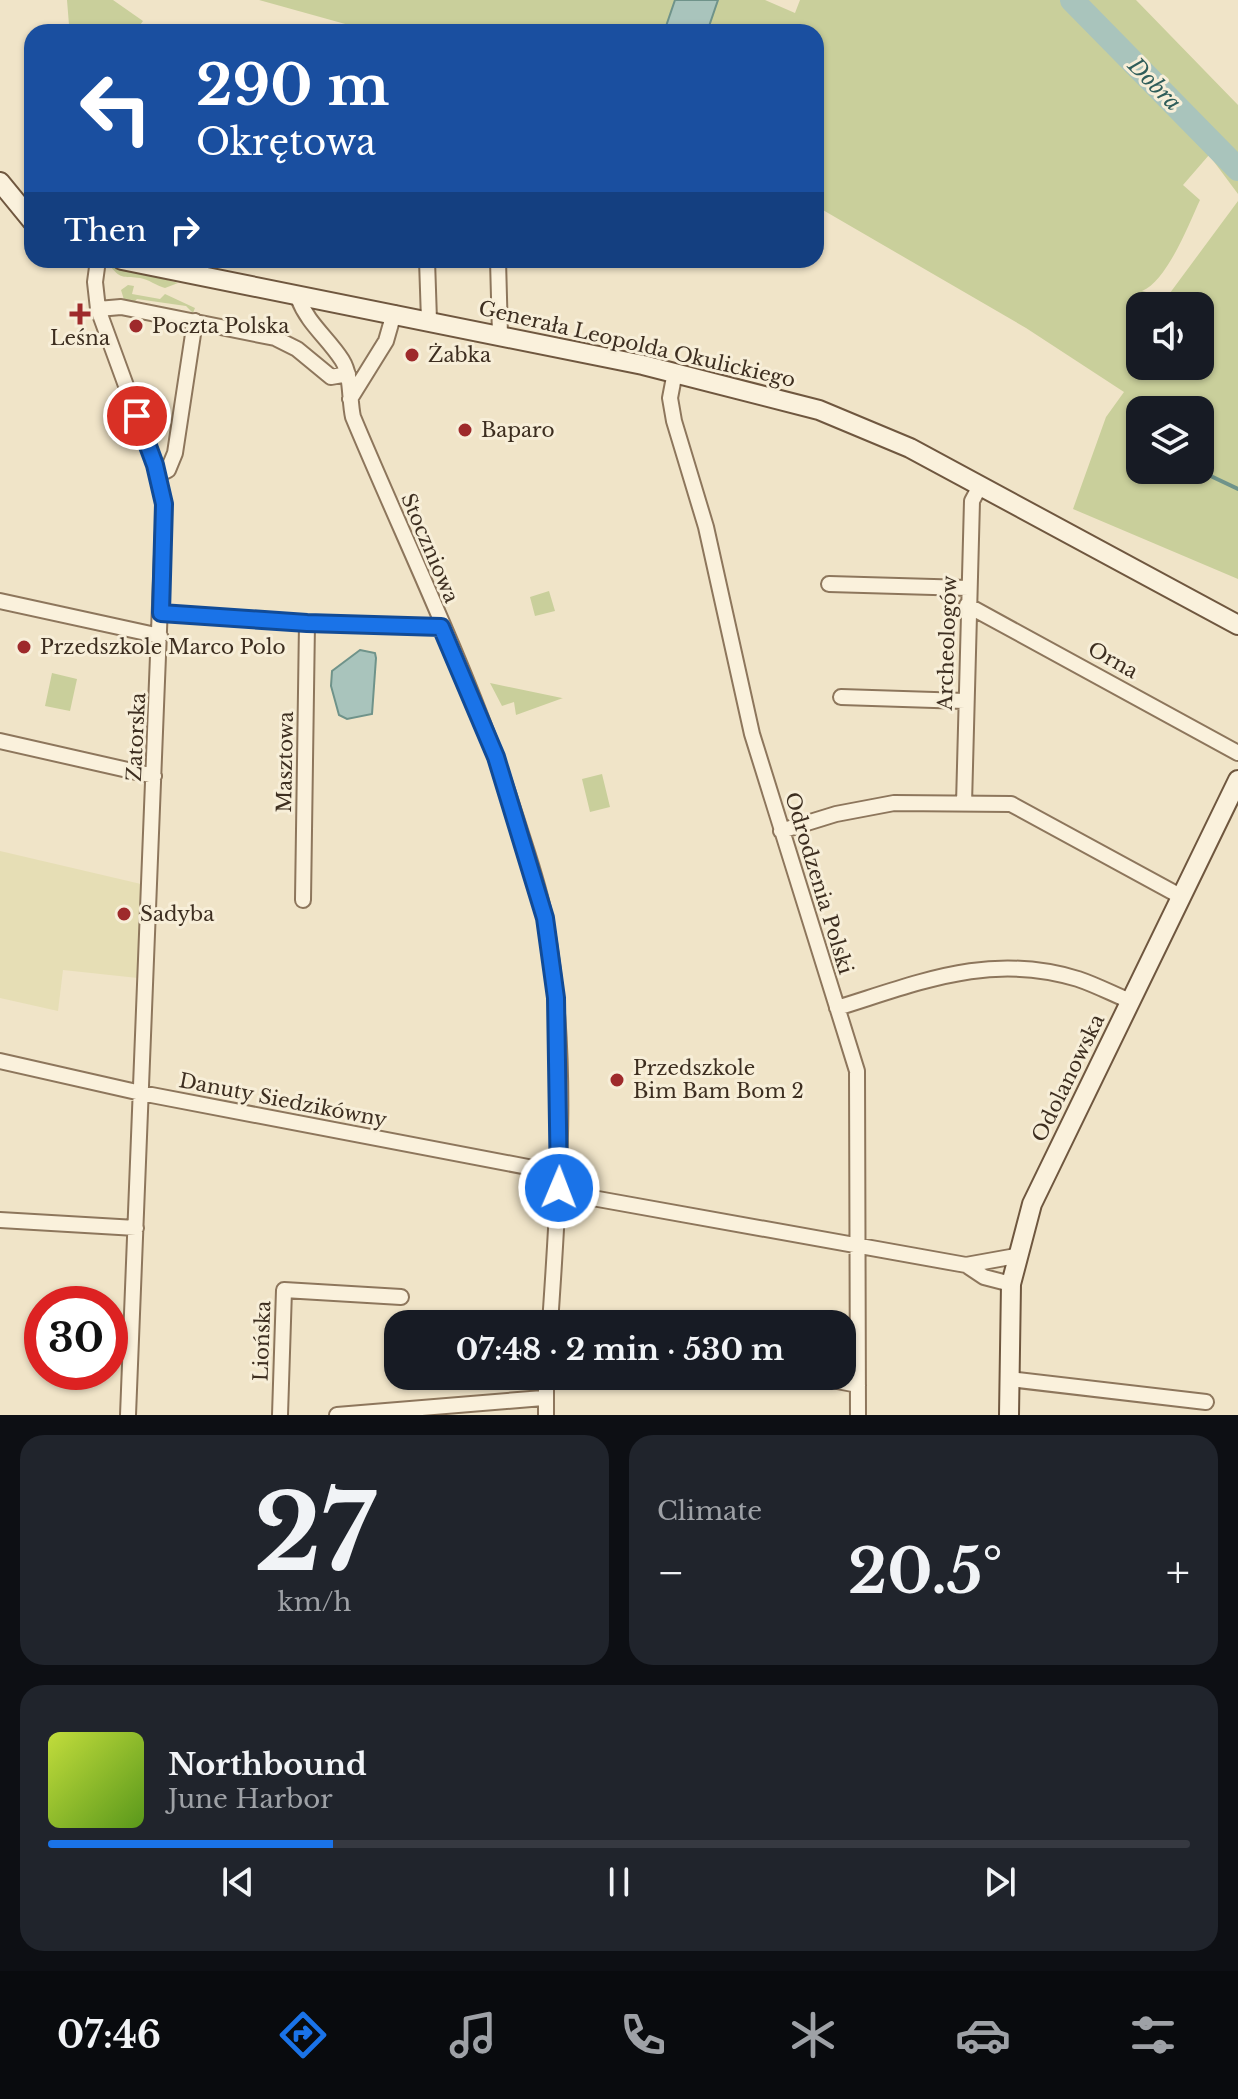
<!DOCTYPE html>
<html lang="en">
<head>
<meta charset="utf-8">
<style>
	:root { --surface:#171b24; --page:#20242c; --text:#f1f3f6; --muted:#9ea1a6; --line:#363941; --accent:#1a73e8 }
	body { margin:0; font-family:"Libre Baskerville",serif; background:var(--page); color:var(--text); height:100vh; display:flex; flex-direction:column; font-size:30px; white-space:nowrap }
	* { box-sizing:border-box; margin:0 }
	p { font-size:26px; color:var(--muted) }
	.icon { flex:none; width:44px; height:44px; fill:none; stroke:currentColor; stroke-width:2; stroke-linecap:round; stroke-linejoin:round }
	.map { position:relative; height:1415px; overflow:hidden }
	.panel { display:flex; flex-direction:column; gap:20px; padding:20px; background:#0d0f14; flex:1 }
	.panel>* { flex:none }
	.hud { position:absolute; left:24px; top:24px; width:800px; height:244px; border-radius:24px; box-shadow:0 2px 6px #0004; background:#1a4fa0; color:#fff; overflow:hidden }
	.controls { position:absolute; left:1126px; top:292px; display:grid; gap:16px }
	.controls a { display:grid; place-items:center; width:88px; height:88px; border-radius:16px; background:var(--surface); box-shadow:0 2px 6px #0004; font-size:40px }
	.speed { position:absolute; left:24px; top:1286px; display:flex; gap:16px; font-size:40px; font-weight:700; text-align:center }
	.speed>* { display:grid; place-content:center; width:104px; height:104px; border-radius:50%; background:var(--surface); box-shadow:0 2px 6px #0004; line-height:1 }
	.speed .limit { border:12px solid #d22; background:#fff; color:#111 }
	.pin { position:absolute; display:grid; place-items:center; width:68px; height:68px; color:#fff; margin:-34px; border:4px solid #fff; border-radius:50%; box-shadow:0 2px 8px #0007 }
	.me { position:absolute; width:88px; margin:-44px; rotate:1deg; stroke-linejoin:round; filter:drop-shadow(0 0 6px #0008) }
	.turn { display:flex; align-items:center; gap:28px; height:168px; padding:0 40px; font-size:36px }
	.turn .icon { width:104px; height:104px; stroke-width:2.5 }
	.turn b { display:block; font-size:56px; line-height:68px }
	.then { display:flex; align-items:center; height:76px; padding:0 40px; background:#0003; gap:16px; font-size:30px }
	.big { font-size:60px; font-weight:700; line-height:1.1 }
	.panel .widget { flex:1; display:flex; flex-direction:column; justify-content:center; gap:12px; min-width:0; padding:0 28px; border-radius:24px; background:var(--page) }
	.panel .dial { align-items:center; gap:0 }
	.dial b { font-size:104px; line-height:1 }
	.song { display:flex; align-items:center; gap:24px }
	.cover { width:96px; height:96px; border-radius:12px; background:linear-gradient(135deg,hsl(70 70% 55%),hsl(90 70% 35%)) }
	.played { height:8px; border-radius:4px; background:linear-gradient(90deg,var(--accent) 25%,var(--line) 25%) }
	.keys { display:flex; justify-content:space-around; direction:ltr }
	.heat { display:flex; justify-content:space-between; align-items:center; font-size:44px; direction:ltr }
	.panel .tiles { flex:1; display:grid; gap:20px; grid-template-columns:1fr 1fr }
	.widget:last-child { grid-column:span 2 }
	.trip { position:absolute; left:384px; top:1310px; width:472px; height:80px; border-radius:24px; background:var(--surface); box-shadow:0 2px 6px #0004; font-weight:700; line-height:80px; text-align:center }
	.dock { display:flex; height:128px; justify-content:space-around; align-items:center; background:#090b0e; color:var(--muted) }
	.dock .icon { width:56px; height:56px }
	.dock .on { color:var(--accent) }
	.dock b { font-size:36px; color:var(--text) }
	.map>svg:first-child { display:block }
	.farmland { fill:#e6deb5 }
	.green { fill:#c9cf9b; fill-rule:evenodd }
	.water { fill:#a9c4bc; stroke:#6f938a; stroke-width:2 }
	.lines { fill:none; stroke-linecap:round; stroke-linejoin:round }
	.stream { stroke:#6f938a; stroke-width:4 }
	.river { stroke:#a9c4bc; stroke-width:24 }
	.street-casing { stroke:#8d765c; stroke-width:18 }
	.secondary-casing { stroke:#6f573f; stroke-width:22 }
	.street { stroke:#faf1dc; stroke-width:14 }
	.secondary { stroke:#faf1dc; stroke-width:18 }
	.route-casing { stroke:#114b97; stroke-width:20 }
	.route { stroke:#1a73e8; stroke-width:14 }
	.poi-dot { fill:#9e2a2b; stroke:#f7eed8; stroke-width:3 }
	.labels { text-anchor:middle; stroke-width:6; stroke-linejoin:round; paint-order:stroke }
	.poi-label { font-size:20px; fill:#3d2e20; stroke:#f7eed8; text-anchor:start }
	.street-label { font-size:20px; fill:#3d2e20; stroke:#f7eed8 }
	.water-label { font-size:22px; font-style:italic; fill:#2f5d5a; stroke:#f7eed8 }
</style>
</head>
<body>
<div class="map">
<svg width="1238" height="1415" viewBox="0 0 1238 1415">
	<rect width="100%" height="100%" fill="#f0e4c8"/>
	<path class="farmland" d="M0 851 141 884 138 978 63 970 58 1011 0 998Z"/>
	<path class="green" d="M67 0H113L143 21 135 32H61L69 25Z
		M259 0H765L795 13 800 0H1136L1238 105V194L1209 155 1183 185 1200 200C1189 224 1167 281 1142 291L1167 297 1238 201V579L1073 509 1106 417 1124 392 1026 328 816 206V32H374ZM1140 306H1200V366H1140ZM1140 410H1200V470H1140Z
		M117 266 178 283 165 288C157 286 148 279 140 278 126 276 121 280 111 267Z
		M128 285 134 286 132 294 160 299 165 294 195 308 193 313 186 306 137 299 132 304 125 303 121 290Z
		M549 591 555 611 535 616 530 597Z
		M52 673 77 679 70 711 45 706Z
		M490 683 562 698H563L516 715 514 702 502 706Z
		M602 774 610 807 590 812 582 779Z"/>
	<path class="water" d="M675 0H718L707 32H664Z
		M360 650 375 653 376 658 372 714 347 719 339 715 331 686 332 671Z"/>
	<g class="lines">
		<path class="stream" d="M1129 434 1140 439
			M1198 470 1238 489"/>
		<path class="river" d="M1072 0 1238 169"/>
		<defs>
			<path id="street" d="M98 260 95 282 98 309 155 465 164 504 128 1415
				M427 260 429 320
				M498 260 500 335
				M298 298C308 324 328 338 342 360 352 376 349 399 353 417 409 551 474 682 517 821 527 853 539 886 545 919 570 1053 559 1190 550 1324
				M98 309 121 307 275 338 297 349 331 377 348 374
				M675 372 670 398 674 421 706 527 752 734 857 1071 858 1415
				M350 399 386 341 394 313
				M158 475 168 470 175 453 195 321
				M829 584 968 588
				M0 601 160 636
				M967 605 1238 753
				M161 613 307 623 441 627
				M841 697 965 701
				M0 741 154 776
				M964 804 972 501 980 486
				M781 831 836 814 894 803 1011 804 1180 896
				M303 900 307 623
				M837 1008C921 982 990 952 1078 979 1096 985 1113 994 1130 1001
				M0 1061 141 1093 559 1173
				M559 1192 966 1265 1016 1256
				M0 1220 136 1228
				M966 1265 984 1277 1011 1284
				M546 1376V1415
				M811 1376 858 1385
				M1009 1379 1206 1402
				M280 1415 284 1290 401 1297
				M337 1415 543 1398"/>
			<path id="secondary" d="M0 182 32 221
				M122 260 643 365 819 410 910 448 1238 625
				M1009 1415 1011 1284 1032 1204 1238 780"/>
		</defs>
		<use href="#street" class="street-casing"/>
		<use href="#secondary" class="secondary-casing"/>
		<use href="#street" class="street"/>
		<use href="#secondary" class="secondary"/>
	</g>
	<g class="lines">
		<defs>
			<path id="route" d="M137 416 155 465 164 504 161 613 307 623 441 627 496 757 545 918 556 998 559 1188"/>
		</defs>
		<use href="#route" class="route-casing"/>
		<use href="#route" class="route"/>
	</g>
	<g class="poi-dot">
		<path d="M76 302h8v8h8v8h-8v8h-8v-8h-8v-8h8z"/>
		<circle cx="136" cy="326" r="8"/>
		<circle cx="412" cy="355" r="8"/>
		<circle cx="465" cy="430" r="8"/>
		<circle cx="24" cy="647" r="8"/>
		<circle cx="124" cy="914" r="8"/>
		<circle cx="617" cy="1080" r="8"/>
	</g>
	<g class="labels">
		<g class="poi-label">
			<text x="152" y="333">Poczta Polska</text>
			<text x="80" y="345" text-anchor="middle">Leśna</text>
			<text x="428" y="362">Żabka</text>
			<text x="481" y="437">Baparo</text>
			<text x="40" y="654">Przedszkole Marco Polo</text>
			<text x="140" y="921">Sadyba</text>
			<text x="633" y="1075">Przedszkole<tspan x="633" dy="23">Bim Bam Bom 2</tspan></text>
		</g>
		<g class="street-label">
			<text transform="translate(637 344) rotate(13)" y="7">Generała Leopolda Okulickiego</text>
			<text transform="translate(430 548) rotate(67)" y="7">Stoczniowa</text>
			<text transform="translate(947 643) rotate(-88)" y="7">Archeologów</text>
			<text transform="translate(1113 660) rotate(29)" y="7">Orna</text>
			<text transform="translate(136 737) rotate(-87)" y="7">Zatorska</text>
			<text transform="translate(285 762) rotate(-89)" y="7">Masztowa</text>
			<text transform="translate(819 883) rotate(73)" y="7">Odrodzenia Polski</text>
			<text transform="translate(1068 1078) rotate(-64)" y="7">Odolanowska</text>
			<text transform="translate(283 1100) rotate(11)" y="7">Danuty Siedzikówny</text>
			<text transform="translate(262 1341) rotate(-88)" y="7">Liońska</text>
		</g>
		<g class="water-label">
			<text transform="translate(1155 84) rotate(45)" y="8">Dobra</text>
		</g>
	</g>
</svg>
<div class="controls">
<a><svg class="icon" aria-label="sound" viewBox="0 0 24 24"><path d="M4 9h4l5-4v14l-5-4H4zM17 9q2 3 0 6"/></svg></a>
<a><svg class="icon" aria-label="layers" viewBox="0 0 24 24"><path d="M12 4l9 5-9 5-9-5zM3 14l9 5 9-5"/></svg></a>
</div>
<div class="speed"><div class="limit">30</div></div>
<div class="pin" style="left:137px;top:416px;background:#d93025"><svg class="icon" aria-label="arrive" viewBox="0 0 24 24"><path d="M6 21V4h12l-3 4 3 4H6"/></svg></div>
<svg class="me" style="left:559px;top:1188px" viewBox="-20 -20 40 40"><circle r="17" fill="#1a73e8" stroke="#fff" stroke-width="3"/><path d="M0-11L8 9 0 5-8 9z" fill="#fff"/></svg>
<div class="trip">07:48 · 2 min · 530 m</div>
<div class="hud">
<div class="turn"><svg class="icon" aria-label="left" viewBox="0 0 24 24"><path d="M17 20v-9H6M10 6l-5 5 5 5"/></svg><div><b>290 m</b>Okrętowa</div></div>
<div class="then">Then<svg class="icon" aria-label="right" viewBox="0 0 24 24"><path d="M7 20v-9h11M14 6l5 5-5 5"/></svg></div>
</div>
</div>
<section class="panel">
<div class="tiles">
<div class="widget dial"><b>27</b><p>km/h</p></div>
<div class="widget"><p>Climate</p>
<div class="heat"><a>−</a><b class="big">20.5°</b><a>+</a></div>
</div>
<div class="widget">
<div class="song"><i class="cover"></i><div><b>Northbound</b><p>June Harbor</p></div></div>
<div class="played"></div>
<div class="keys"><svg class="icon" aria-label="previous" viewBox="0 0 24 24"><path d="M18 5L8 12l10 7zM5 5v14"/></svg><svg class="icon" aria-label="pause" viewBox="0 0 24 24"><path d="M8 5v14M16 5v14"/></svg><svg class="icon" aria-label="next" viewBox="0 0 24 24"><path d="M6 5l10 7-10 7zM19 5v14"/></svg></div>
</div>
</div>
</section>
<nav class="dock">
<b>07:46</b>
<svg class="icon on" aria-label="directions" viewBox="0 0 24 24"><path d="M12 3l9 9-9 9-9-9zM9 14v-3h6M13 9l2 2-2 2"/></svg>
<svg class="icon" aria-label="music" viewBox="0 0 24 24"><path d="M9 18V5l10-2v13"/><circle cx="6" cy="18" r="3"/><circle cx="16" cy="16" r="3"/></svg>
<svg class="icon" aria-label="phone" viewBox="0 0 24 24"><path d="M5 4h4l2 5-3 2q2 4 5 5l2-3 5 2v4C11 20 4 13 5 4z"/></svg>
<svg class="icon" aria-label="climate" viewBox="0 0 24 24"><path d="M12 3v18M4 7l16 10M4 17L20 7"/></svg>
<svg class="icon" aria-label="car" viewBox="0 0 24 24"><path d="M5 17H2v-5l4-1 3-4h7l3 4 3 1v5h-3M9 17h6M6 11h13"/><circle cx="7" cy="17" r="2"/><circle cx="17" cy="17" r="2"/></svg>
<svg class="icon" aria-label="filters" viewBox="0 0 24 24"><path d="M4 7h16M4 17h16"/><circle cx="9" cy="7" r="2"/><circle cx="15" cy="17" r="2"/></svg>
</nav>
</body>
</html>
